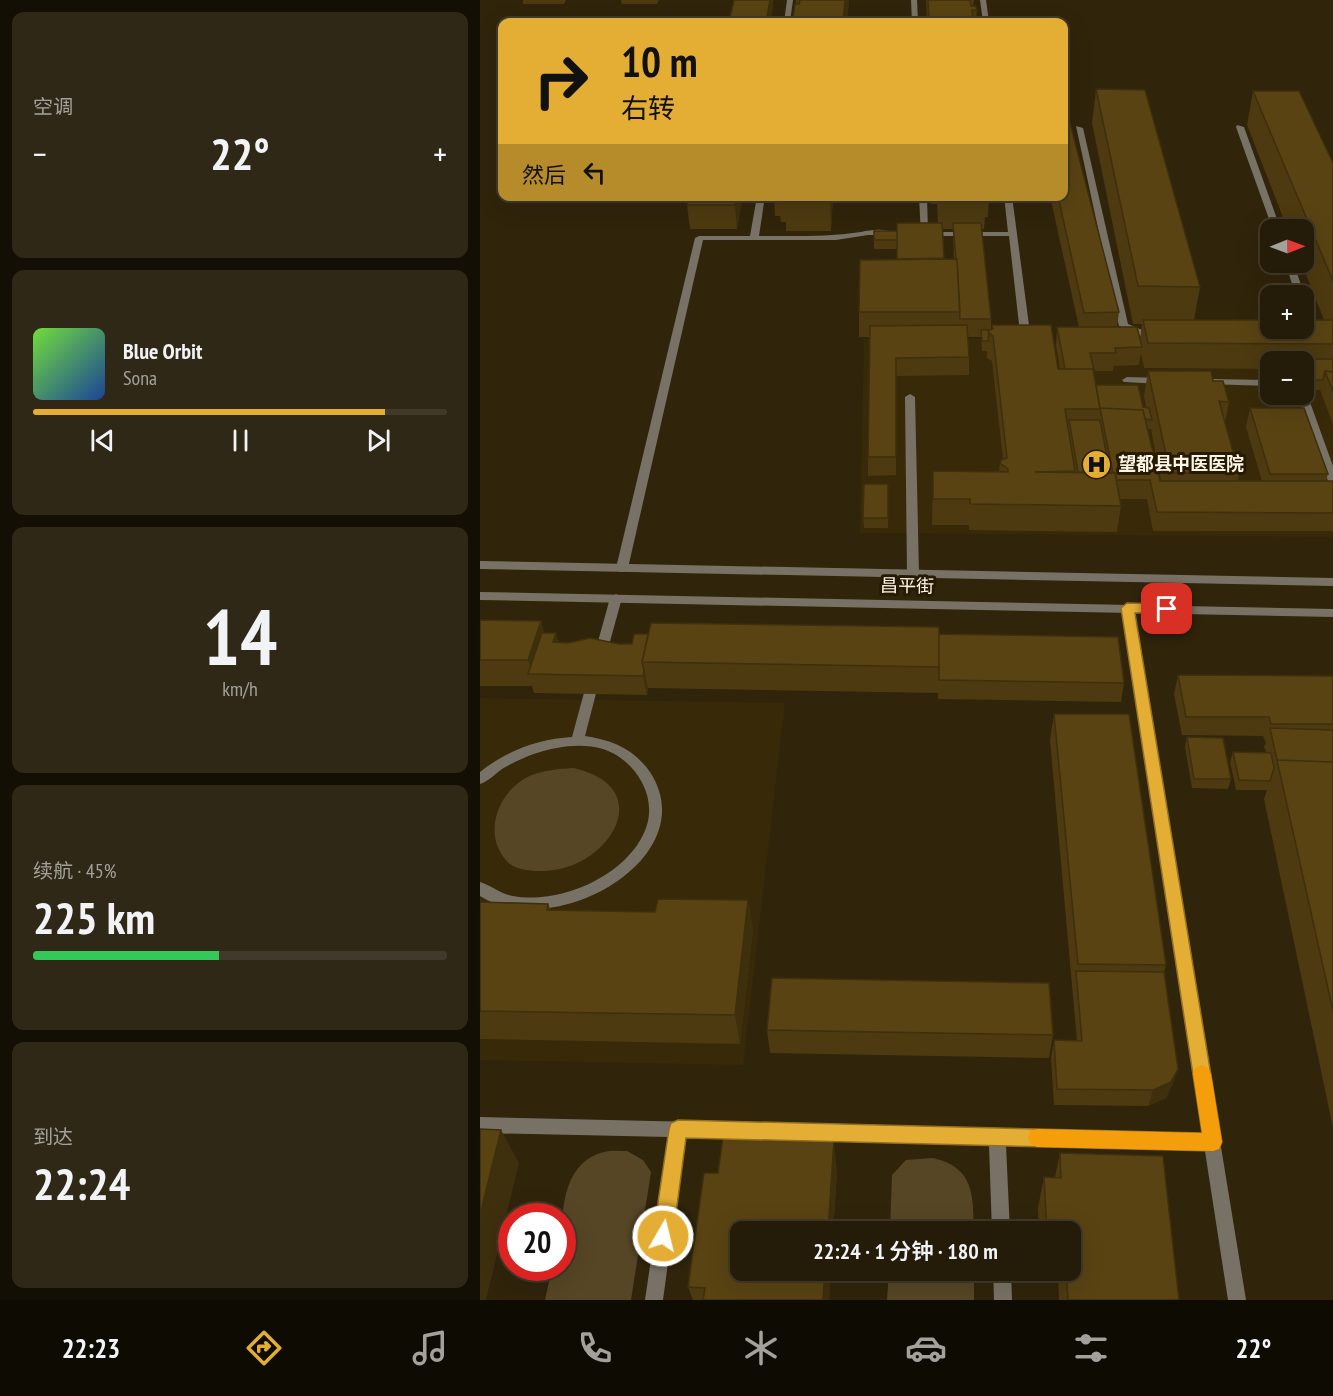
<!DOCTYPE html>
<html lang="zh">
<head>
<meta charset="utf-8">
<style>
	:root { --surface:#241b08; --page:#302816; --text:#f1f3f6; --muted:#a3a19c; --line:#413929; --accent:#e4ae35 }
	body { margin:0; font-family:"PT Sans Narrow","Noto Sans SC",sans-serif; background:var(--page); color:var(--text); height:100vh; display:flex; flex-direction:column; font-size:22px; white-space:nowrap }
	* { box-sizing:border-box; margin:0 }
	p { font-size:20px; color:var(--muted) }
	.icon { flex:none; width:33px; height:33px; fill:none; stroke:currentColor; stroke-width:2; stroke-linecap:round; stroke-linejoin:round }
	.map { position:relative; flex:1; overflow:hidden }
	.panel { display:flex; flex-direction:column; gap:12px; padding:12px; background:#140f04; width:480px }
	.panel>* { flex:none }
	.guide { position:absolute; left:18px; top:18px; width:570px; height:183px; border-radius:12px; box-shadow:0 6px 24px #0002,0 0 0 2px var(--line); background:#e4ae35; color:#111; overflow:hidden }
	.needle { width:39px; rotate:89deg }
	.tools { position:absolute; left:780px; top:219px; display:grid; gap:12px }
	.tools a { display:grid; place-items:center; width:54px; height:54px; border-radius:12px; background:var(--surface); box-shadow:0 6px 24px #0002,0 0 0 2px var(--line); font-size:30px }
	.speed { position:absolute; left:18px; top:1203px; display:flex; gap:12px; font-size:30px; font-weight:700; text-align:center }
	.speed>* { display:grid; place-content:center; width:78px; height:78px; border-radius:50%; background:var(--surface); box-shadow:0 6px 24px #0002,0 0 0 2px var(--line); line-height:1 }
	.speed .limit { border:9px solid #d22; background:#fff; color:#111 }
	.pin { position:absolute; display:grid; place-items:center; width:51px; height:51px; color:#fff; margin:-26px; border-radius:12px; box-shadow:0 3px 9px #0006 }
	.me { position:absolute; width:66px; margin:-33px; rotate:8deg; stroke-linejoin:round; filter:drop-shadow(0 0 4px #0008) }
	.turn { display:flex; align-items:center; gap:21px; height:126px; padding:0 24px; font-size:27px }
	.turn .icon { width:78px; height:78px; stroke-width:2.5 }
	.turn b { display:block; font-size:42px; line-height:51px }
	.then { display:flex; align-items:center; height:57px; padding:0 24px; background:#0003; gap:12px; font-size:22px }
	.big { font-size:45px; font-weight:600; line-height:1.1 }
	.panel .tile { flex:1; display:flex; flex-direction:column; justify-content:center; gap:9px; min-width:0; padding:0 21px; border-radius:12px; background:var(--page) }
	.panel .dial { align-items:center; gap:0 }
	.dial b { font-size:78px; line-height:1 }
	.song { display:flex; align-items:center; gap:18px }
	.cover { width:72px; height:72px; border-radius:9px; background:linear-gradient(135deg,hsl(100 70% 55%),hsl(220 70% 35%)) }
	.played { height:6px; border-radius:3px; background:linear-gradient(90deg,var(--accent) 85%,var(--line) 85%) }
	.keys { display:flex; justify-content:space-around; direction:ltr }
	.heat { display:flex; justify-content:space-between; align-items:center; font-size:33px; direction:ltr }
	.charge { height:9px; border-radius:4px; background:linear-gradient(90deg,#34c759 45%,var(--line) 0) }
	.trip { position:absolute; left:250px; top:1221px; width:351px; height:60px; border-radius:12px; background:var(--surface); box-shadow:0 6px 24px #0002,0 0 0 2px var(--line); font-weight:600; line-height:60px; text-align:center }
	.dock { display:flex; height:96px; justify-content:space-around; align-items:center; background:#0e0b03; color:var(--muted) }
	.dock .icon { width:42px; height:42px }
	.dock .selected { color:var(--accent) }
	.dock b { font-size:27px; color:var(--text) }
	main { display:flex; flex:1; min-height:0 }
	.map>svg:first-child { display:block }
	.built { fill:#382908; fill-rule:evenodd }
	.green { fill:#564626 }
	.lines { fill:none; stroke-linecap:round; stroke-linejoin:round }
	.service { fill:#787266; fill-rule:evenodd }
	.minor { fill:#787266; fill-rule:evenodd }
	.tertiary { fill:#787266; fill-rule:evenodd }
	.wall { fill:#4d3a10; fill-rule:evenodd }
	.shaded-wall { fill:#3e2f0d }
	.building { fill:#594313; stroke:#3e2f0d; stroke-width:1.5 }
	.route { fill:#e4ae35; stroke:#947122; stroke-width:1.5 }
	.slow { fill:#f59e0b }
	.labels { text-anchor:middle; stroke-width:6; stroke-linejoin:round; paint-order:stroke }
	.poi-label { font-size:18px; font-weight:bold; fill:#fcf4e5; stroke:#261a03; text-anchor:start }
	.street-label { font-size:18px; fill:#fcf4e5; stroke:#261a03 }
</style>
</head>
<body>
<main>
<section class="panel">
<div class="tile"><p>空调</p>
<div class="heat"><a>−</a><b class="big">22°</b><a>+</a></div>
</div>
<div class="tile">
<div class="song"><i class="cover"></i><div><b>Blue Orbit</b><p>Sona</p></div></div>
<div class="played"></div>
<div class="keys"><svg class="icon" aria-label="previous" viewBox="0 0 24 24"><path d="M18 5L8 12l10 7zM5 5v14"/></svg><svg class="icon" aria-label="pause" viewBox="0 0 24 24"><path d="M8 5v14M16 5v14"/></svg><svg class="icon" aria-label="next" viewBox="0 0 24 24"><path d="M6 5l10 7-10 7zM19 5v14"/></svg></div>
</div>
<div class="tile dial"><b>14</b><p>km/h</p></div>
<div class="tile"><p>续航 · 45%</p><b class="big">225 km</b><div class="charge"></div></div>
<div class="tile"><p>到达</p><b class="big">22:24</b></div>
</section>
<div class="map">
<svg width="853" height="1300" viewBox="0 0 853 1300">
	<rect width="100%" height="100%" fill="#30240b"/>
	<path class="built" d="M574 338 576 343 853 347V537L380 533 384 339ZM790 362H824V394H790Z
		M0 698 305 703 263 1065 0 1060Z"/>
	<path class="green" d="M93 768C181 787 128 872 61 871 51 871 38 870 30 864 0 838 17 789 52 775 66 770 79 769 93 768Z
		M147 1151 163 1160 171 1172 151 1300H65L72 1268H82C82 1230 75 1164 124 1152 131 1150 140 1151 147 1151Z
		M453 1158C494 1167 493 1195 494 1231H410L412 1175 426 1160Z
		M409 1271H494V1300H407Z"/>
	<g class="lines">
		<path class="service" d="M307 0H313L310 22H304Z
			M431 0H437L438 22H432Z
			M500 0H506L509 22H503Z
			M757 125 764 127 801 230H793L756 127Z
			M596 126 603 128 648 324 667 332 678 333V337H663L639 326Z
			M277 196H285L279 236C313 236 347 237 381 232 391 230 405 228 413 233L409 235H388L356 240H223L148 568 142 572 138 571 136 568 215 238 219 236H270Z
			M439 196H447L448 232H528L524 196H532L550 333 548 335 545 336 540 333 529 236H441Z
			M805 262H813L825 296 824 298V296H816Z
			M824 298 828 301 840 334 838 336 835 337 830 334 824 313Z
			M647 377 682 378 687 381 682 384 644 382 642 380Z
			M729 379 790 380V386L726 384V380Z
			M430 394 435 397 439 573 433 577 427 573 425 397Z
			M813 394H823L831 405 853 466V484L848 481 821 406Z
			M136 594 142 598 126 656 120 660 114 656 130 598Z
			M114 673 118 675 120 678 105 736C132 740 154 749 170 772 226 858 73 943 0 896V882C12 886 21 894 33 896 80 905 149 875 166 828 178 795 154 759 123 749 109 745 92 745 77 748 58 751 39 759 22 769 15 774 9 781 0 784V772C26 751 58 739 92 737L108 678 110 675Z
			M0 1117 733 1134 739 1136 741 1142 739 1148 733 1150 526 1145 530 1232H512L509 1145 205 1138 183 1300H165L189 1137 0 1133Z
			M513 1270H531L532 1300H514Z"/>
		<path class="minor" d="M647 604 653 608 766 1300H748L641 608Z"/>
		<path class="tertiary" d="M0 561 853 578V586L0 569Z
			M0 592 853 609V617L0 600Z"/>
	</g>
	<path class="wall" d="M43 0H86L84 4H43Z
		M141 0H179L177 4H142Z
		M316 0H369L367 22H314Z
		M446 0H494L493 6 497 10 496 22H447Z
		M616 89 720 287 714 320H844L821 262H824V230H808L767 125 773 91 853 163V424L840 390H827L824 380V362H790V369L664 368 661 353 659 365 634 366 633 371H614L613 373 616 385 663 407H666L664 396 668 371 733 381 749 402 745 422 759 473 758 481H782L766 427 770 408 848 474 846 481H853V531H673L667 499H640L641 506 637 532 489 530V525H452L453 471H519L520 463 523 459 512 361 507 358V351H502L501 337H488L489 357V375L416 376V475L388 476V457L390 337H379V312L417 260V245V249H394V231H417L458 223 457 204H451V196H509L508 217H505L504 229H502L511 319V330L512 329V325L574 341V345L578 369H580L576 345 577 327H599L570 196H584L639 312 637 327 660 339 662 324H653L612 123ZM463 229H473L474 259H464ZM668 429H671L681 481H680Z
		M263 196 257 229H210L207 205Z
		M294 196H353L351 231H306V222H301L300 216H295Z
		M408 484V528H384L383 518Z
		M0 620 61 621 64 633 79 642 139 644 459 634 644 683 641 702 458 699V693L168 688 167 695 54 693 52 686H0Z
		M698 675 853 676V1128L784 799 787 790H756L750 762 753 752H786L784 747 786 743 783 736 702 735 694 694Z
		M574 714 686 965 684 972 698 1069 692 1085 686 1098 668 1106 574 1105 571 1057 574 1040 597 1041 570 740Z
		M707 737 751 779 748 789 712 788 705 747Z
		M268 900 273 930 260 1044 0 1039V902L68 904 71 910 175 912Z
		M287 1030 573 1035 569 1058 290 1053Z
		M580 1153 699 1300H579L578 1274H561V1270H591V1232H559L558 1208 564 1177H575Z
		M357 1172 353 1232H261L351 1270 349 1300H213L208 1287 238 1173Z"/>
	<path class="shaded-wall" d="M290 0H293V8L291 22H286Z
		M365 0H369L367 22H363Z
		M256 196H263L257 229 255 205Z
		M350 196H353L351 231Z
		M61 621 68 647 53 674 48 660Z
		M76 633 82 652 73 642Z
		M164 670 168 688 167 695 163 676Z
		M268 900 273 930 260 1044 255 1015Z
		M698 1069 692 1085 686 1098 668 1106 673 1090Z
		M21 1130 39 1163 6 1300H0V1215Z
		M354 1140 357 1172 353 1232H348Z
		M345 1270H351L349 1300H343Z"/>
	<path class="building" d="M254 0H290L286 22H249Z
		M320 0H365L363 22H317L318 18H313L315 4H319Z
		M448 0H490L491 6H496L497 10H492L493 22H449Z
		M616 89 665 90 720 287 658 286Z
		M773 91H819L853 163V281Z
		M584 100 639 312 604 313 578 196H584Z
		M209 196H256L255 205H207Z
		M417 223H462L464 258 417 259Z
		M473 223H501L511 319H480L477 259H476Z
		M394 231H417V240H394Z
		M477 259 480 312H379L380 260Z
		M663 320H790V328H824V320H852L853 322V344L668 343Z
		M487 325 489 357 416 358V457H388L390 326Z
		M512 325H571L578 369H613L620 409H585L595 471 555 472 635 473 641 506 490 504V499H453V471L528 472V469L520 463 521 460 527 458 513 336 508 332 509 330 513 329Z
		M577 327H657L662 347 635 348 636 353H610L614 370 613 369H585Z
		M501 330H509L508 341H502Z
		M822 359H853V372L845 371 843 380H829L824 364V362Z
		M668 371H731L733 381H743L749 402 739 401 759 473H690Z
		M845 371 853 372V392Z
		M616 385H658L663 407 669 408 672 420 665 419 663 410 620 408Z
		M620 408 663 410 680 481H853V513L677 512 670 480H637L635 473H633Z
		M770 408H824L848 474H790Z
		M589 420H620L630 473 598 472Z
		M384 484H408V518H383Z
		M0 620 61 621 48 660H0Z
		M171 623 459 627V667L162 662Z
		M62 633H76L73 642 88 643 110 638 139 644H152L154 634H168L162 662 164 670 163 676 48 674Z
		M459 634 638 637 644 683 459 680Z
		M698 675 853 676V724H791L789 717H706Z
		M574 714H649L686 965 598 964Z
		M790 728 853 730V762L797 760Z
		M707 737 743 738 751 779H714Z
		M753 752 791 753 794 768 790 781 759 780Z
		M797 760 853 762V1011Z
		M178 899 268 900 255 1015 0 1011V902L68 904 67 910 175 912Z
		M596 971 684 972 698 1069 691 1082 673 1090 577 1089 574 1040 602 1041Z
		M292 978 569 983 573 1035 287 1030Z
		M0 1129 21 1130 0 1215Z
		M243 1137 354 1140 348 1232H261V1270H345L343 1300H223L225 1288 208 1287 224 1173H238Z
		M580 1153 683 1156 699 1300H588L586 1270H591V1232H567L564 1177 581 1178Z"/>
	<path class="route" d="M647 603 687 604 694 609 687 613H655L742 1142 739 1149 733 1151 206 1138 193 1236 190 1243 183 1246 176 1243 173 1236 189 1129 191 1123 198 1120 722 1133 641 608Z"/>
	<path class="slow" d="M722 1065 728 1068 731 1074 742 1142 739 1149 733 1151 557 1147 550 1144 548 1138 550 1131 557 1129 722 1133 713 1074 715 1068Z"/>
	<defs>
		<symbol id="hospital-disc" viewBox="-11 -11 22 22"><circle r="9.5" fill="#e4ae35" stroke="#261a03"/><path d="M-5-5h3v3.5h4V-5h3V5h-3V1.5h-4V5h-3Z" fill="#111"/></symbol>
	</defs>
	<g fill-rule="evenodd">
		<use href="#hospital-disc" x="600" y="448" width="33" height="33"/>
	</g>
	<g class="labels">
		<g class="poi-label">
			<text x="638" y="470">望都县中医医院</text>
		</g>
		<g class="street-label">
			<text transform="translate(427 586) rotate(1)" y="6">昌平街</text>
		</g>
	</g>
</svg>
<div class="tools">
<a><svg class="needle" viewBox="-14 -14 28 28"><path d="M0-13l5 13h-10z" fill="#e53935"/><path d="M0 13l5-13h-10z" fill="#a3a19c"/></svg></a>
<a>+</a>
<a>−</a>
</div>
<div class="speed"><div class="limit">20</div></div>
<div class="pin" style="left:687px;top:609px;background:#d93025"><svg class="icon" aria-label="arrive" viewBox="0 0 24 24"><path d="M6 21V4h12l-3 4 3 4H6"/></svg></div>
<svg class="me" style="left:183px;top:1236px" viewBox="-20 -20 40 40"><circle r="17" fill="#e4ae35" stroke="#fff" stroke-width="3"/><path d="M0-11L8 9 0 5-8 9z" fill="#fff"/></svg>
<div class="trip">22:24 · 1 分钟 · 180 m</div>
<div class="guide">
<div class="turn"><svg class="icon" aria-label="right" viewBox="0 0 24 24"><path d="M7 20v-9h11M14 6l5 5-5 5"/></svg><div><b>10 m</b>右转</div></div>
<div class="then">然后<svg class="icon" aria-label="left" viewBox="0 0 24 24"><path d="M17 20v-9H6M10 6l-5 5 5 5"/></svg></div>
</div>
</div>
</main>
<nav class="dock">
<b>22:23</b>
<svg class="icon selected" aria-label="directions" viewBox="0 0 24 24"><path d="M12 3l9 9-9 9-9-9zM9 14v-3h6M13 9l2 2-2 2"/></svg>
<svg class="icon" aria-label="music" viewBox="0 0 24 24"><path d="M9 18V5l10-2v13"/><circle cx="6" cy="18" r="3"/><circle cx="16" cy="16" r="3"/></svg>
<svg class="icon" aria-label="phone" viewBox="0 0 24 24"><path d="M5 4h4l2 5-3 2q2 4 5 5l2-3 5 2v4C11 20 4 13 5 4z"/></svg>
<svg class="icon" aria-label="climate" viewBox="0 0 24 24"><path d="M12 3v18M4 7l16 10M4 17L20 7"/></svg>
<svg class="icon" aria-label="car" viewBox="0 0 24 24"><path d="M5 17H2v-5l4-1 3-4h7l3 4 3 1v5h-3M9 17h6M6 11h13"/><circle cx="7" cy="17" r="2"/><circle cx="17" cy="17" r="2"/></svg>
<svg class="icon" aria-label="filters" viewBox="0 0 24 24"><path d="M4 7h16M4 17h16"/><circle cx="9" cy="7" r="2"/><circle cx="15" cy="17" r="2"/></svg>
<b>22°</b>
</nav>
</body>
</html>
